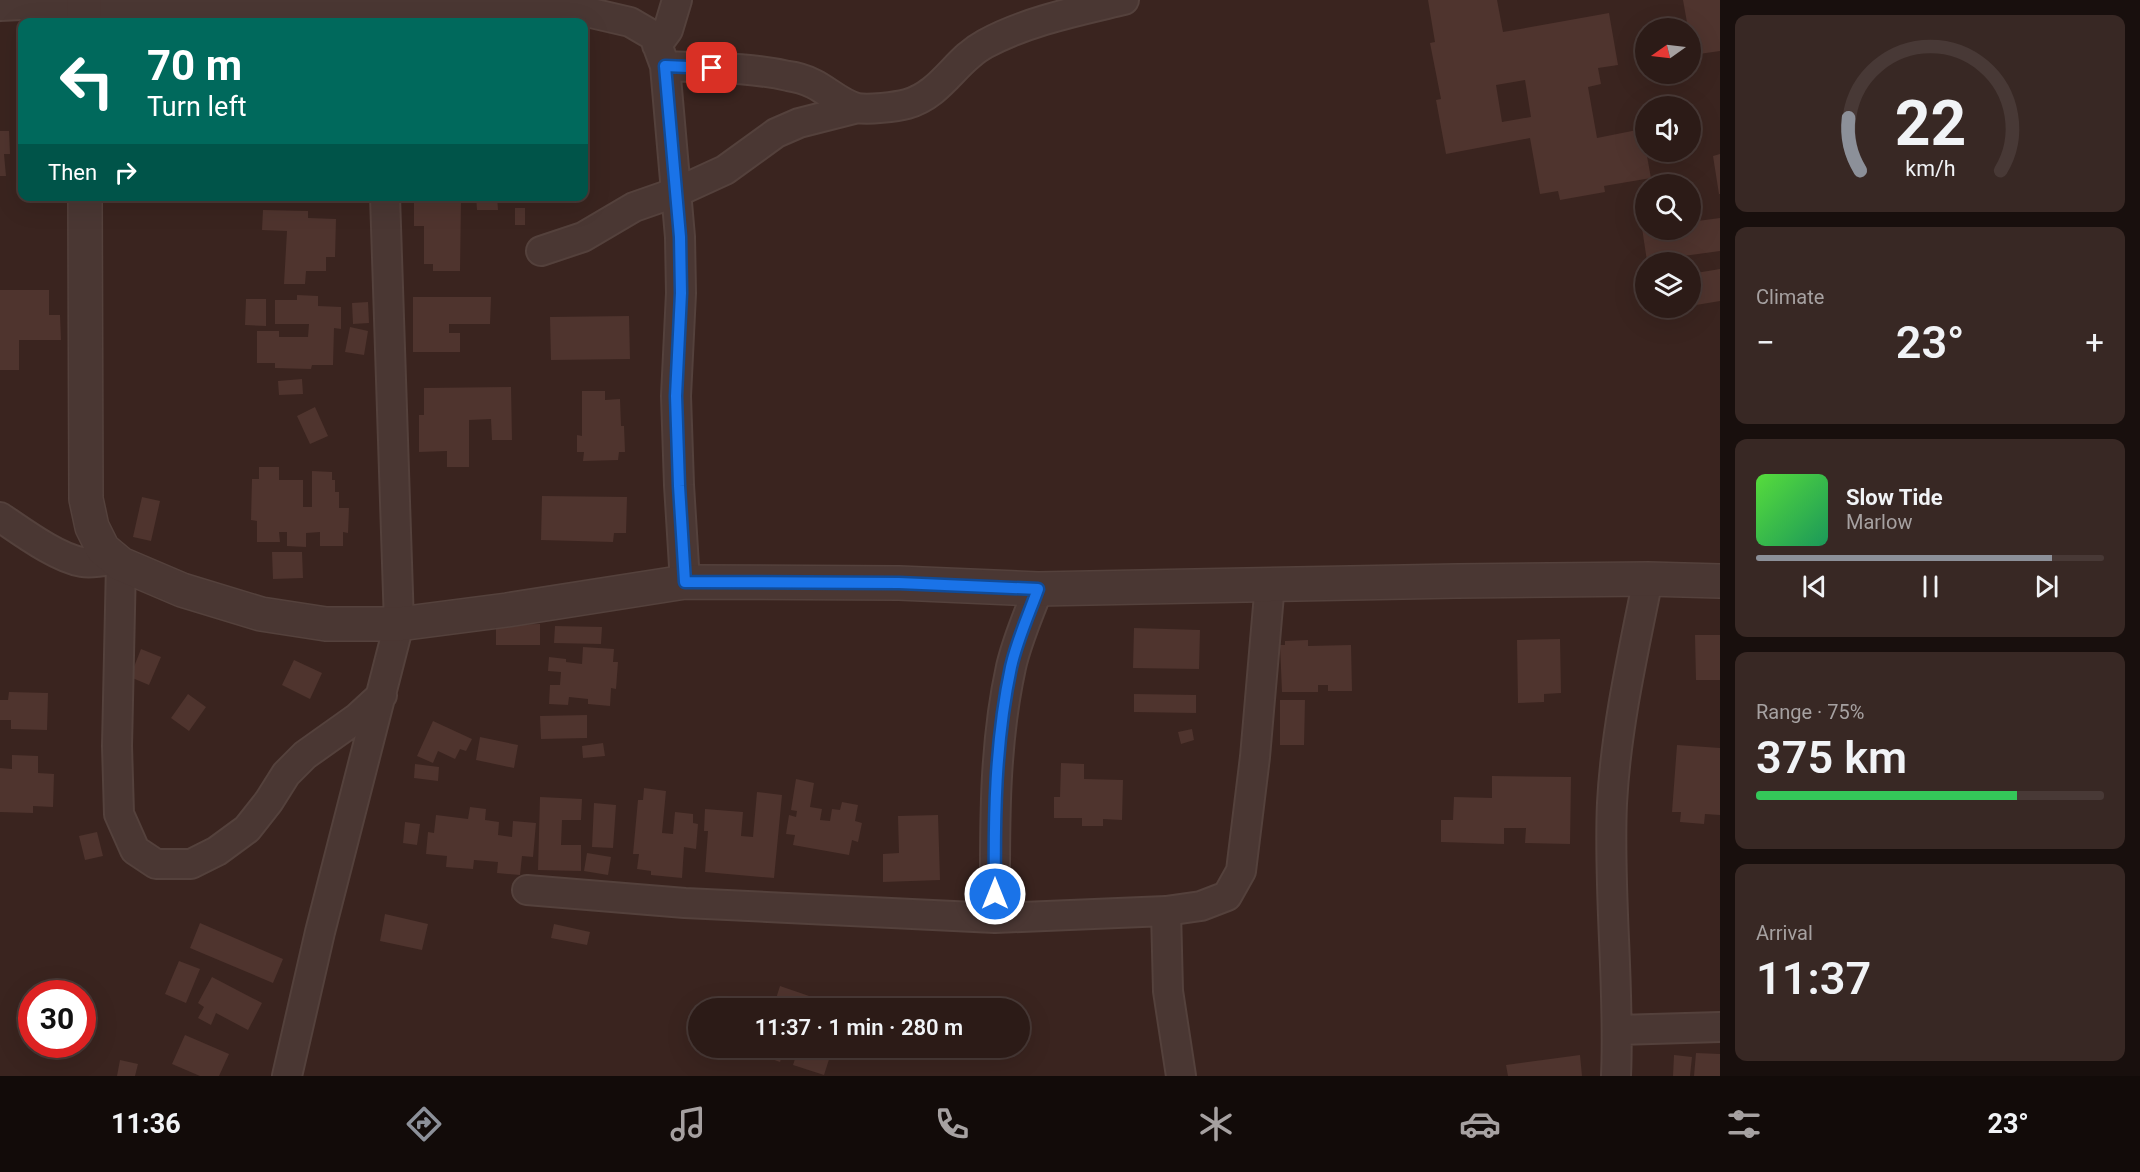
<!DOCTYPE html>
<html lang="en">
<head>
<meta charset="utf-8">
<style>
	:root { --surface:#2c1b17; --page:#382824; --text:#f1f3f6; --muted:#a6a1a1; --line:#483936; --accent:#8c9099 }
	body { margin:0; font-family:Roboto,sans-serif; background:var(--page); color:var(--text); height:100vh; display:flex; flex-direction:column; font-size:22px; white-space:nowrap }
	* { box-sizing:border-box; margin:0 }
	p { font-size:20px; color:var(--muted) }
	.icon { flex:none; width:33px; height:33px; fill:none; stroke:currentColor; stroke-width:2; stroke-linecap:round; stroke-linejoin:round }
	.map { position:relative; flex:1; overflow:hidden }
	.details { display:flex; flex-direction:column; gap:15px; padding:15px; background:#180f0d; width:420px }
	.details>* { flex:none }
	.guide { position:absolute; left:18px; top:18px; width:570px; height:183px; border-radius:12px; box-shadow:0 6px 24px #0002,0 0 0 2px var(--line); background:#00695c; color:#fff; overflow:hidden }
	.needle { width:39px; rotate:256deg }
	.tools { position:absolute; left:1635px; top:18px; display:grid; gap:12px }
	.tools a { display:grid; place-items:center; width:66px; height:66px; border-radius:50%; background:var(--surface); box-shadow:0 6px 24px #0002,0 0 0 2px var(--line); font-size:30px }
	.speed { position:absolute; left:18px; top:980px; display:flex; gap:12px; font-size:30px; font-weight:700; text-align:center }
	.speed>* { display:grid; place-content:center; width:78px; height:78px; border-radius:50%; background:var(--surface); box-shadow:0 6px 24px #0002,0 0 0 2px var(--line); line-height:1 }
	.speed .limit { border:9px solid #d22; background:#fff; color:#111 }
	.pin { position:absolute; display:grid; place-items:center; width:51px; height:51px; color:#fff; margin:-26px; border-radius:12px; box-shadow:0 3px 9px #0006 }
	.me { position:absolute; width:66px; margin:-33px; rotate:0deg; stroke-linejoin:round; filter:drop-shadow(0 0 4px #0008) }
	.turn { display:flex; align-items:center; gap:21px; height:126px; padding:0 30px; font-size:27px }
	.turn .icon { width:78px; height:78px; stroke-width:2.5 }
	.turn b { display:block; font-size:42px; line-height:51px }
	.then { display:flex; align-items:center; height:57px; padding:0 30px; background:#0003; gap:12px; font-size:22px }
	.big { font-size:45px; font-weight:600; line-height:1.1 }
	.details .widget { flex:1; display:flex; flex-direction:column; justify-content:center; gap:9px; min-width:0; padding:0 21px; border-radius:12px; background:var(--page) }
	.details .dial { align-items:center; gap:0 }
	.dial svg { height:156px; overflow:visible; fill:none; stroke:var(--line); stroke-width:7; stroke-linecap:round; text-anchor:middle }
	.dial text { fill:var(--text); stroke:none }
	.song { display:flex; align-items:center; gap:18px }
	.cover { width:72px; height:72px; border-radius:9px; background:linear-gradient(135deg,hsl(110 70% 55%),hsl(150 70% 35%)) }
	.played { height:6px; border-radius:3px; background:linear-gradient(90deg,var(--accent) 85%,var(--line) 85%) }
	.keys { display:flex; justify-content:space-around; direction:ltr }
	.heat { display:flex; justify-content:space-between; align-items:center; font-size:33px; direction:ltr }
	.charge { height:9px; border-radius:4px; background:linear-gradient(90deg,#34c759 75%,var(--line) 0) }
	.trip { position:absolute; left:688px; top:998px; width:342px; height:60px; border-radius:30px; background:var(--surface); box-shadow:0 6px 24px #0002,0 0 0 2px var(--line); font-weight:600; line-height:60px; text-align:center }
	.tab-bar { display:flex; height:96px; justify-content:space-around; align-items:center; background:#120b09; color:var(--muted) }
	.tab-bar .icon { width:42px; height:42px }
	.tab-bar .current { color:var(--accent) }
	.tab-bar b { font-size:27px; color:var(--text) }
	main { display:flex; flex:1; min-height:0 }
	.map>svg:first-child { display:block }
	.building { fill:#4f342e; fill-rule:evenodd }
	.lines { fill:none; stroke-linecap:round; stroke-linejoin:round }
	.minor-casing { stroke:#54413c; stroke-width:32 }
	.tertiary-casing { stroke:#54413c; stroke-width:36 }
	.minor { stroke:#4a3733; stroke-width:28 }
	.tertiary { stroke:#4a3733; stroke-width:33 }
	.route-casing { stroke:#114b97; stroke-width:15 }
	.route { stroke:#1a73e8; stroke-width:10 }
</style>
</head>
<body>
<main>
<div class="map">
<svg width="1720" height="1076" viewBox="0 0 1720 1076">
	<rect width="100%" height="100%" fill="#3a241f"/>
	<path class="building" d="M1428 0H1497L1503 32 1609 13 1618 65 1598 68 1601 84 1588 87 1597 138 1642 129 1651 178 1604 186 1605 192 1560 200 1558 191 1540 194 1530 138 1446 154 1436 100 1441 99 1430 43 1435 42ZM1525 80 1531 117 1502 122 1496 85Z
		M1683 0H1720V51L1692 55 1690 28H1688Z
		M0 131H9L10 154H4L6 176H0Z
		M1720 154V194H1719L1713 156Z
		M140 196H201V199H140Z
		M476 196H497L498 210H477Z
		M414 200 461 201 460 271H433V264H424V226H414Z
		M515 208H525V225H515Z
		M263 210 308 211V218L336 219 335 257H326V271H306L305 284H284L287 231 262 230Z
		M1720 218V251L1647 261 1642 228 1690 230V222Z
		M1720 269V301L1690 306V274Z
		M0 290H49V315H60L61 340H19V370H0Z
		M297 295 318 296V306L341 307V329L334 328 333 365H312L311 369 275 368V363H257V331H279V337H308L309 324H275V300H297Z
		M413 297H491L490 324H449V333H460V352H413Z
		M246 299H266V326L245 325Z
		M368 302 369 323 353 324 352 303Z
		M1655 308H1674V309L1656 312Z
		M629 316 630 359 551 360 550 317Z
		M350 327 368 331 364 355 345 352Z
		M302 379 303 394 279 395 278 381Z
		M511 387 512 440H492L491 419 469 420V467H447V451L419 452V415H424V388Z
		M582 391H605V400L620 399 621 426H624L625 452H619L618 460 583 461 584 452H577V435L582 436Z
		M315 407 328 436 310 444 297 416Z
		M259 467H279V480H303V507H312V471L332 472V480H335V492H339V508H349L348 533 343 532V546H320V532L306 533V547L287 546V532H279L280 542H257V521L251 520 252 479H259Z
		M542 496 627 497 626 533H614L613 542 541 540Z
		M142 497 160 501 151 541 133 537Z
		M272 552H302L303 578 273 579Z
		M540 624V645H496V625Z
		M555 626 602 627 601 644 554 643Z
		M1134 628 1200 630 1199 669 1133 668Z
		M1695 635H1720V680H1696Z
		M1560 639 1561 693 1544 694V702L1518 703 1517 640Z
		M1308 640V646L1351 645 1352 691H1328V685H1318V692H1282L1280 645H1285V641Z
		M583 647 614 649 613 662H618L616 689 611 688 610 706 588 704V699L569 697 568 705 549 704 550 685H560L561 672 548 671 549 657 566 659V662L582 664Z
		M141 649 161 657 149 685 130 677Z
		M294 660 322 673 310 699 282 685Z
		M9 692 48 693 47 730 11 729V720H0V700H8Z
		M188 694 206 707 189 731 171 718Z
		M1134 694 1196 695V713L1134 712Z
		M1280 700H1305L1304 745H1280Z
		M587 715V738L541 739 540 716Z
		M433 721 472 739 466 751 460 749 455 759 438 751 433 763 417 756Z
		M1192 729 1194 740 1181 744 1178 732Z
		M480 737 518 745 514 768 476 760Z
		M603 743 605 756 583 758 582 746Z
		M1677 745 1720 748V815L1705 814 1704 824 1680 822 1681 812H1672Z
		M12 755 38 756V773L54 774 53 807 33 806V813L0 812V768L12 769Z
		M1061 763 1084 764V779L1123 780 1122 820 1103 819V826H1082V818H1054V797H1060Z
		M415 764 439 767 438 781 414 778Z
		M1492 776 1571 777 1570 844 1525 843 1526 828H1504V844L1441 842V820H1453L1454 797 1492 798Z
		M796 779 814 783 810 807 822 809 820 820 830 821 832 809 840 810 842 802 858 805 855 821 862 823 858 842 852 840 849 855 793 845 795 835 786 834 789 815 796 817 797 811 791 810Z
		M644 788 666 791 662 833 673 834 675 812 693 814V823L698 824 696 849 684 847 682 878 651 875V871L637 869 639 854H633L638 800H643Z
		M757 792 782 795 774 878 705 872 708 831H704L705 809 743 812 741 836 753 837Z
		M540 797 582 799 581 820H562L561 845H581V871L538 870Z
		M594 803 616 805 613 848 592 847Z
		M470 807 486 809 485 820 499 822 498 835 512 837 513 821 536 823 533 857 522 856 520 875 497 873 498 862 474 860 473 869 446 867 447 856 426 854 428 832 434 833 436 815 468 819Z
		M938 815 940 880 883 882V854L899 853 898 816Z
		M405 822 420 824 417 845 403 843Z
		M97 832 103 856 85 860 79 836Z
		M587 853 611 857 608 875 584 871Z
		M385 914 428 924 422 950 380 941Z
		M200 923 283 959 273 983 190 948Z
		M554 924 590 932 587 945 551 938Z
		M179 961 200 969 186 1003 165 994Z
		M212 977 262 1003 248 1030 216 1013 211 1025 198 1018 204 1007 198 1003Z
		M780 986 844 1008H773Z
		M848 997 864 1003 862 1008H845Z
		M185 1035 229 1054 219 1076H200L172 1064Z
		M757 1047H833L824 1075 793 1065 797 1053 784 1049 780 1062 755 1053Z
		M1696 1053 1720 1054V1076H1694Z
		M1580 1055 1582 1076H1508L1506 1065Z
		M1674 1055 1692 1057 1690 1076H1673Z
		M120 1060 138 1064 135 1076H117Z"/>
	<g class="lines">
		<defs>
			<path id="minor" d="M0 6 84 2 380 8 561 6 630 22 654 36 665 66 680 237 681 293 676 396 679 485 685 582
				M657 45 668 30 677 0
				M665 66C706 68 748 67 788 76 796 77 806 80 814 84 828 91 841 104 857 108 868 110 896 107 907 104 942 94 955 60 985 44 1027 21 1078 11 1124 0
				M541 251 583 237 634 207 677 192 725 170 776 133 799 123 858 108
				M0 517C21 531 57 558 82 562 93 564 104 561 115 559
				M121 564 117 746 119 814 135 850 156 864H191L217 851 247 829 269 801 286 774 305 755 357 718 382 695
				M527 890 685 903 995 918 1166 911 1201 906 1227 896 1241 871 1255 757 1270 583
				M1166 911 1168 991 1181 1076
				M995 918C995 833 993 749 1011 667 1017 640 1029 614 1038 589
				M1618 1030 1720 1027
				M287 1076 320 932 399 624 385 196
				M1616 1076C1620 985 1608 894 1612 803 1616 728 1633 653 1648 579"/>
			<path id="tertiary" d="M84 0V22
				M85 196 86 499 92 527 103 549 121 564 182 590 261 614 326 624H399L507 610 685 582 899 583 1038 589 1457 581 1648 579 1720 581"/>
		</defs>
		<use href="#minor" class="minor-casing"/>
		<use href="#tertiary" class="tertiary-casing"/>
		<use href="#minor" class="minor"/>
		<use href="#tertiary" class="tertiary"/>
	</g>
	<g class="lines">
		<defs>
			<path id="route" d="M712 68 665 66 680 237 681 293 676 396 679 486 685 582 899 583 1038 589C1029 614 1017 640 1011 667 995 742 994 818 995 894"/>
		</defs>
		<use href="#route" class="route-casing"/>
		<use href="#route" class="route"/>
	</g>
</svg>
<div class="tools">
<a><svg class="needle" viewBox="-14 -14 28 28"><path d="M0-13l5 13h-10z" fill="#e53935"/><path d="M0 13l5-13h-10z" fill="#a6a1a1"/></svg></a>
<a><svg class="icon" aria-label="sound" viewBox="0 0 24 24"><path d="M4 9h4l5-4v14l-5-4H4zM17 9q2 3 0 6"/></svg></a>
<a><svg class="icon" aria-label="search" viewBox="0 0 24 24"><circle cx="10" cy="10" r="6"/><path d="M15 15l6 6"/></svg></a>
<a><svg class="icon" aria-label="layers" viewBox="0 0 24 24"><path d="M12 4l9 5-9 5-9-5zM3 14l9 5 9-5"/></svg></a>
</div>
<div class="speed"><div class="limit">30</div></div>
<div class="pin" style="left:712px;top:68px;background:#d93025"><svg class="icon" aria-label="arrive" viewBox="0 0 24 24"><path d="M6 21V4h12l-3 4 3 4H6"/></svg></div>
<svg class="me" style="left:995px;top:894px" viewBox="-20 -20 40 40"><circle r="17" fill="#1a73e8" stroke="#fff" stroke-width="3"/><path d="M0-11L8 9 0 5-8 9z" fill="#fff"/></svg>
<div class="trip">11:37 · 1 min · 280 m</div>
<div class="guide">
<div class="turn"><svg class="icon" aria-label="left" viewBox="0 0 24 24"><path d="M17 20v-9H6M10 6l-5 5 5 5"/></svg><div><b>70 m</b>Turn left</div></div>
<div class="then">Then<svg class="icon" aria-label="right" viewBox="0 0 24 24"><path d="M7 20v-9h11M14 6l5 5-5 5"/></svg></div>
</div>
</div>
<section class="details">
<div class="widget dial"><svg viewBox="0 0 100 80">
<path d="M14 69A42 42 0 1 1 86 69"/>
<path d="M14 69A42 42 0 0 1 8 42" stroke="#8c9099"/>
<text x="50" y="56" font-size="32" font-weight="700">22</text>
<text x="50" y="72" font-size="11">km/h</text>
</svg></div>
<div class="widget"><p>Climate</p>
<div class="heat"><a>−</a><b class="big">23°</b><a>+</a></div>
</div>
<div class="widget">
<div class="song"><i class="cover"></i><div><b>Slow Tide</b><p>Marlow</p></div></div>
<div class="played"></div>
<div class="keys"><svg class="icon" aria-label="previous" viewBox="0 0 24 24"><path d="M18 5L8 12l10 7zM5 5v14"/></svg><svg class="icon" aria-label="pause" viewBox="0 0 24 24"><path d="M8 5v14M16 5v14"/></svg><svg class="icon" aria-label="next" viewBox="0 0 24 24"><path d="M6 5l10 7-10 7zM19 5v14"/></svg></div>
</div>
<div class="widget"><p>Range · 75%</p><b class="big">375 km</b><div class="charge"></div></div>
<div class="widget"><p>Arrival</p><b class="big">11:37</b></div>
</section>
</main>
<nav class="tab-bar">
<b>11:36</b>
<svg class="icon current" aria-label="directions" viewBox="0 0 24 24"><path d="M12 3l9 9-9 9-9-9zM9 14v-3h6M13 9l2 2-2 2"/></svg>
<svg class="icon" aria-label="music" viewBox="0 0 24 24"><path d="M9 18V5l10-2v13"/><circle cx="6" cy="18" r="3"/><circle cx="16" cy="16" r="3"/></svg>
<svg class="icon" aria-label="phone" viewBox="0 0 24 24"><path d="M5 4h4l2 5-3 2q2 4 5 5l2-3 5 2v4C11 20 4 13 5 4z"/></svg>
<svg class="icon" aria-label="climate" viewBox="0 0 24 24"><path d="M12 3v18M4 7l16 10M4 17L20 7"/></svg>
<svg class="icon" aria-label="car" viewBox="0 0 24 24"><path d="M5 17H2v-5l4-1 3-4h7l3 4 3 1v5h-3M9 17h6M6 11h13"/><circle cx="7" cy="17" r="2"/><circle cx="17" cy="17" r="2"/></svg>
<svg class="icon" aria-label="filters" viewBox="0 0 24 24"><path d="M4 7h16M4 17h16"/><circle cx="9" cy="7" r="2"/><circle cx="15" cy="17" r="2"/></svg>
<b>23°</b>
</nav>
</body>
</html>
